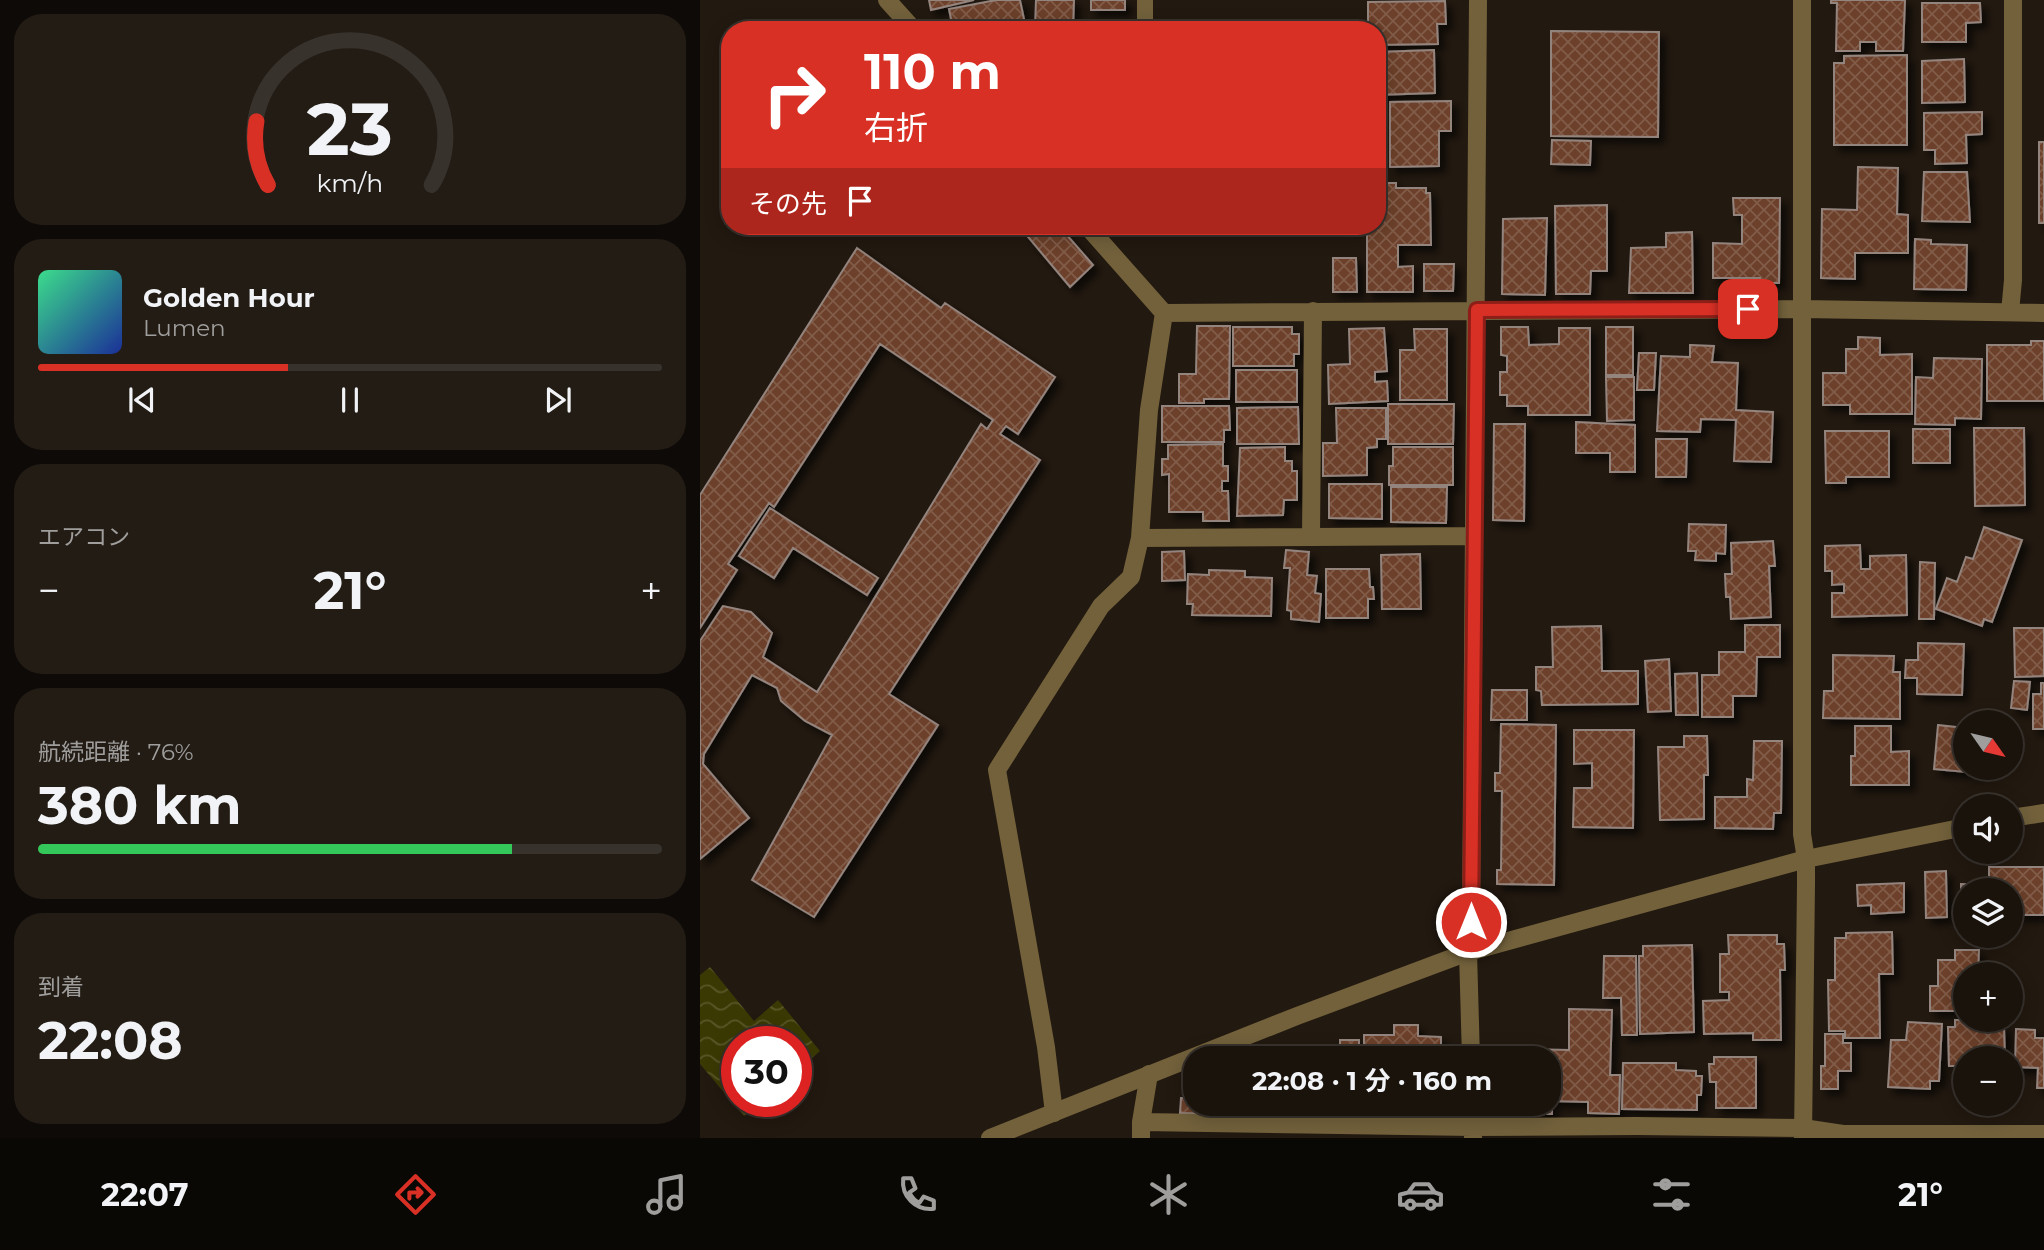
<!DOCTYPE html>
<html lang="ja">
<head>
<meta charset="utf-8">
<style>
	:root { --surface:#1a130c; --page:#231c15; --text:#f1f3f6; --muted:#9f9e9d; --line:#38322d; --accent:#d93025 }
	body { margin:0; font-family:Montserrat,"Noto Sans JP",sans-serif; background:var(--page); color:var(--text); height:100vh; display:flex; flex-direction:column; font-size:26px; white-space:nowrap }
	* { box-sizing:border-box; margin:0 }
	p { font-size:23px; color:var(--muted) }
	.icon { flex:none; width:38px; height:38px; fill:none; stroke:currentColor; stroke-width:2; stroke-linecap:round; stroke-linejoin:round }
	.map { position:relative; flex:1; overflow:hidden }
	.panel { display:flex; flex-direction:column; gap:14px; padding:14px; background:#0e0a07; width:700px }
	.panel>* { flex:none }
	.guide { position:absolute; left:21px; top:21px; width:665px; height:214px; border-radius:28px; box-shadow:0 4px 18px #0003,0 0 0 2px var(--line); background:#d93025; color:#fff; overflow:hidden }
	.needle { width:46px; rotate:124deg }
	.buttons { position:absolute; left:1253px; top:710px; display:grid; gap:14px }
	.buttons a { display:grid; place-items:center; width:70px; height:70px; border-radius:50%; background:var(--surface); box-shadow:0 4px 18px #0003,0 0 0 2px var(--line); font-size:35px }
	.speed { position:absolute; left:21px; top:1026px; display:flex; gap:14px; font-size:35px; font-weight:700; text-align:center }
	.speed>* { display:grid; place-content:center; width:91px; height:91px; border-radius:50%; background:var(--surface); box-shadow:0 4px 18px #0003,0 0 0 2px var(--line); line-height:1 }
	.speed .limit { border:10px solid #d22; background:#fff; color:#111 }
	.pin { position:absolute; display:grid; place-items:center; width:60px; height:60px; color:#fff; margin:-30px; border-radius:14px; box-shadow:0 4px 10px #0006 }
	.me { position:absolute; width:77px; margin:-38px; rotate:0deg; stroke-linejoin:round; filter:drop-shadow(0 0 5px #0008) }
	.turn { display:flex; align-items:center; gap:24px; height:147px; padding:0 28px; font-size:32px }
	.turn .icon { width:91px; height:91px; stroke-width:2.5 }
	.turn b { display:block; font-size:49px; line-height:60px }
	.then { display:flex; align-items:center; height:66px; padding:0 28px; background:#0003; gap:14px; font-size:26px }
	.big { font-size:52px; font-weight:700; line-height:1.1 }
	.panel .tile { flex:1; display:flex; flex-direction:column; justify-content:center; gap:10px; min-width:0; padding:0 24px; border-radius:28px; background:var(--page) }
	.panel .dial { align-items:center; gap:0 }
	.dial svg { height:182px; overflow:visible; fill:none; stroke:var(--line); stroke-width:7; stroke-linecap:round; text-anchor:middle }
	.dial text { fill:var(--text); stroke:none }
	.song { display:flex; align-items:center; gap:21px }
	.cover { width:84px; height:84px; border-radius:10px; background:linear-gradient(135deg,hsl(150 70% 55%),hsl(230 70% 35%)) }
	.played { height:7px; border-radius:4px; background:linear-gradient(90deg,var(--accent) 40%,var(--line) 40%) }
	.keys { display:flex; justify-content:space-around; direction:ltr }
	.heat { display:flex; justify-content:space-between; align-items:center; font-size:38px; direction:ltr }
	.charge { height:10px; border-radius:5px; background:linear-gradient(90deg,#34c759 76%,var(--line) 0) }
	.trip { position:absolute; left:483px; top:1046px; width:378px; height:70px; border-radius:28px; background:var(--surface); box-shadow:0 4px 18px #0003,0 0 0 2px var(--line); font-weight:700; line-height:70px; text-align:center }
	.tabs { display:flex; height:112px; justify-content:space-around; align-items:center; background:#0a0805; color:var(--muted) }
	.tabs .icon { width:49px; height:49px }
	.tabs .selected { color:var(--accent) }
	.tabs b { font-size:32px; color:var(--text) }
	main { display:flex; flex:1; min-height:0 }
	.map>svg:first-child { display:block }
	.water { fill:url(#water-waves) }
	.building { fill:url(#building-cross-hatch); stroke:#94847e; stroke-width:2; filter:url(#shadow) }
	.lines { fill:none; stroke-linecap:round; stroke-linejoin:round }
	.service { stroke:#72613b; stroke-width:16 }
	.minor { stroke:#72613b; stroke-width:18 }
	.tertiary { stroke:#72613b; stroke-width:18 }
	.route-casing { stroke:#8d1f18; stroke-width:18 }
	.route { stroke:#d93025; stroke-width:12 }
</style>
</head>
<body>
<main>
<section class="panel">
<div class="tile dial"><svg viewBox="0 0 100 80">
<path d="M14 69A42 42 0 1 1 86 69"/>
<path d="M14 69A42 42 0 0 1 9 41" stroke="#d93025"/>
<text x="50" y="56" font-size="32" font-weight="700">23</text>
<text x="50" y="72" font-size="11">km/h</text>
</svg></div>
<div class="tile">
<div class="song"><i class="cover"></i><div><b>Golden Hour</b><p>Lumen</p></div></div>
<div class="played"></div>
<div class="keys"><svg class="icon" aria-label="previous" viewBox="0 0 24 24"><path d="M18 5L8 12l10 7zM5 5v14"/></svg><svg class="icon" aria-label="pause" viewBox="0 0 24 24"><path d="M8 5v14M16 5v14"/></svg><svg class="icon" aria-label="next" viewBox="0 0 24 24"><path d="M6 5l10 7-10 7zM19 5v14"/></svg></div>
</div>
<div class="tile"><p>エアコン</p>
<div class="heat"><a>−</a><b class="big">21°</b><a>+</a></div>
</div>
<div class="tile"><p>航続距離 · 76%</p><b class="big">380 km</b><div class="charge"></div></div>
<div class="tile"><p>到着</p><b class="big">22:08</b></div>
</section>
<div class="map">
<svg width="1344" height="1138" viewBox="0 0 1344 1138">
	<defs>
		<pattern id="water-waves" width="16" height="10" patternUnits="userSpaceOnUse" patternTransform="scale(1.75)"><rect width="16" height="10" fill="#3b3903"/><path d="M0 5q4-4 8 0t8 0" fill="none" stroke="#585627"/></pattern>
		<pattern id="building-cross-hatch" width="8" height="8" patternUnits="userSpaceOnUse" patternTransform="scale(1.75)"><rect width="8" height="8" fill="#6c402b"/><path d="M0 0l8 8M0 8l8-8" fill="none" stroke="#815b49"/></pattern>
		<filter id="shadow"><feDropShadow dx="6" dy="6" stdDeviation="3.5" flood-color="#0009"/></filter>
	</defs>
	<rect width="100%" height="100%" fill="#221910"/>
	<path class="water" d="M10 967 54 1021 78 1000 120 1051 96 1072V1041H37V1101H63L44 1116 0 1064V975Z"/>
	<path class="building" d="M229 0H274L231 10Z
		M296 0H320L325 24 328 23 329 30H253L249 9Z
		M336 0H374L373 30 335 28Z
		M391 0H425V10H391Z
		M1131 0H1205L1203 51H1176V42H1160V51H1136L1137 3H1131Z
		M745 1 746 24H737L738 44 677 45V30H668V2Z
		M1222 3H1280L1281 22 1266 23V42H1222Z
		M851 31 959 32 958 137 851 136Z
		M734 50 735 93 677 95V52Z
		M1207 55V145H1134V63H1144V56Z
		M1264 59 1265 102 1222 103V61Z
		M751 101V131H739V166L690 167V102Z
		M1282 112V134L1266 135 1267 163 1235 164V150H1224V113Z
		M852 140 891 141 890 165 851 164Z
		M1339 142H1344V223H1339Z
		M1158 167 1198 168 1197 214 1208 215V253H1155V279L1121 278 1122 209 1157 210Z
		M1224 172H1267L1270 222 1222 221Z
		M680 183H696V188H726V193H730L731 245H698V267L713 266V292H667V226H677V194H680Z
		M1033 198H1080L1079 283H1060V278H1013V243L1042 244V215H1034Z
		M907 205V271H891L890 294H856L855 206Z
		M847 218 845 295 802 294 803 219Z
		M330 226H359L393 265 370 287 324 232Z
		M992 232 993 293H929L931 248 966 247V233Z
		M1215 239 1231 240V244L1267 245 1266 290 1214 289Z
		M157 248 241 308 245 303 355 377 318 434 306 426 300 434 340 460 189 694 238 725 114 917 52 880 132 735 105 721 81 701 77 688 52 675 4 754 3 764 49 818 0 859V641L23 606 51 612 72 633 63 657 117 692 281 424 287 429 293 420 180 344 74 507 69 503 28 564 37 570 0 628V495Z
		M633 258H656L657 292H633Z
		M724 264H754L753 291H724Z
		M497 326H530L529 399H504V403H479V374H496Z
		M533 327H592V334H599V354H594V366H533Z
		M801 327H828L829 345 859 344V328H890V415H828V406H807V395H800V372H807V356L801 355Z
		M906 327H933V375H906Z
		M684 328 687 371 675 372V382L687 381 688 401 629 404 628 365 650 364 649 329Z
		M714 329H747V400H700V350H715Z
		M1158 337 1180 338V355L1212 354V414H1150V405H1123V373H1146V349H1158Z
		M1331 341H1344V401H1287V345H1331Z
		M990 345 1014 346 1012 362 1038 363 1036 410 1073 412 1071 462 1034 461 1036 420 1001 419 1000 432 957 431 961 356 990 357Z
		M939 353H956L954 390H937Z
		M1234 358 1282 359 1281 419 1255 418V425L1215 424 1216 377 1233 378Z
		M536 370H597V402H536Z
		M906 377H934V420L907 421Z
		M688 404H754L753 444H688Z
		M462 406H529L530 430H524V442H462Z
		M598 407 599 444H537V408Z
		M636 408H686V439H677V447L667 448V475L623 476V443H637Z
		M876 422 935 425V472H910V453H876Z
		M794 424H825L824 521 793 520Z
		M1274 428H1324L1325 505 1275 506Z
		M1213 429H1250V463H1213Z
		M1125 431H1189V477H1146V483H1126Z
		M956 439H987L986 477H956Z
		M523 444V466H528V481H522V491H528L529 521H503V512H469V474L462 475V459H468V445Z
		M585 447V461H592V471H597V500H584L583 515 537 516 540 448Z
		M693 447H753V485H689V466H693Z
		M629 484H682V519L629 518Z
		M691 487H747L746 523 691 522Z
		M70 508 178 578 167 595 93 548 74 578 39 556Z
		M989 524 1026 525 1025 554 1016 553V561L995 560 996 551H988Z
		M1284 527 1322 540 1292 622 1284 619 1282 626 1236 609 1247 578 1257 582 1266 557 1273 559Z
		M1073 541 1075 566H1069L1071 617 1031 619 1030 597H1026L1025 574H1032L1031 543Z
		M1160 545 1161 569H1170V556L1206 555 1207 615 1132 617V593H1144V584L1132 585V571H1125V546Z
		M586 550 609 552 607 575 617 576 615 593 621 594 619 622 591 619V611L587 610 590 568H584Z
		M484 551 485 580 462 581V552Z
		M720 554 721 609H682L681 555Z
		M1220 562 1235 563 1234 619H1219Z
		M626 569H669L670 587H673L674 599H668V618H626Z
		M509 570 545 571V577L572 578 571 616 492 615 493 604H487L488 574 509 575Z
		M1045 625H1080V657H1057L1056 696H1033V717H1002V675H1019V652H1045Z
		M901 626 902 671H938V704L842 705 841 691 836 690V667H853L852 627Z
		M1314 628H1344V676L1315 677Z
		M1218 643 1264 644 1262 695 1217 694V678H1205L1206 660H1218Z
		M1133 655 1194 656 1193 672H1200V719L1123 718 1124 691H1133Z
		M969 659 971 711 948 712 945 661Z
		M997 673 998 715H976L975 674Z
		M1314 681 1330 682 1327 710 1311 708Z
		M1341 683H1344V729H1333V694H1341Z
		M792 690H827V720H791Z
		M801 724 856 725 854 885 797 884V870H801L802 791H795V773H800Z
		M1238 725 1265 728V768H1277V773L1234 769Z
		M1155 726H1191V752L1209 751V785H1151V756H1155Z
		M874 730H934L933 828 873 827 874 788H892V763L874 764Z
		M984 736H1007L1008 775H1004V819L960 820 958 747H984Z
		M1054 741H1082L1081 813H1074L1073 829 1015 828V797H1047V779L1053 780Z
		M1289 867H1344V915H1311V891H1265V915H1261V884L1289 885Z
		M1246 871 1247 917 1226 918 1225 872Z
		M1204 883V912L1171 914V905L1158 906 1157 885Z
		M1192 932 1193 974H1179L1180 1038H1145V1031H1129L1128 980H1135V938H1146V933Z
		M1028 935H1077V944H1084L1085 970H1080L1081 1040H1053V1033L1004 1034 1003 1001 1029 1000V992H1020V954H1029Z
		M992 945 994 1032 940 1034 939 956H943V946Z
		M1255 950H1279L1278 975H1265V1011H1230V986H1238V960H1255Z
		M904 956H936L937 1035H922L921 998H903Z
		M869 1009 912 1010 910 1075H920L919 1114 888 1113V1102L849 1101V1059H827V1049L869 1050Z
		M1255 1020H1292V1026H1304L1305 1059H1265V1066H1249L1248 1027H1255Z
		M1208 1022 1242 1024 1239 1081H1230V1089L1188 1087 1191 1040H1206Z
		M694 1025H718V1036L741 1037V1059H664V1035H694Z
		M1316 1029 1335 1030V1038H1344V1088H1337L1338 1068 1315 1067Z
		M1125 1034H1143V1043H1151V1071H1138V1089H1121V1066H1125Z
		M640 1040H659V1059H640Z
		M1014 1057H1056V1108H1016V1082H1010L1009 1064H1014Z
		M923 1063H976V1070L996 1071V1076H1002L1001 1095H997V1110L922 1109Z
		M481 1098H495V1104H583V1110L513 1109V1114L480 1113Z
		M849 1103H852V1114H790V1104Z
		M601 1104H659V1109L601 1108Z"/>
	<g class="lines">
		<path class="service" d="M445 0V30"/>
		<path class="minor" d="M187 0 214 30
			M1102 0V834L1106 859V883L1103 1138
			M387 226 464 313 1102 309 1344 313
			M1310 312 1313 280V0
			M611 537 613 311
			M440 538 774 536
			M771 1059 768 952 771 922 778 0
			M773 1104V1138
			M354 1113 346 1047 297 770 401 606 431 577 440 538 449 410 464 313
			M441 1122 773 1127 937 1126 1103 1128 1143 1134H1344
			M441 1138V1122L449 1074"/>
		<path class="tertiary" d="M1311 818 1344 813
			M290 1138 597 1016 768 952 1106 859 1265 827"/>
	</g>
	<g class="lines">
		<defs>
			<path id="route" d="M771 922 777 310 1048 309"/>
		</defs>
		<use href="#route" class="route-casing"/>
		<use href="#route" class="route"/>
	</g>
</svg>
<div class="buttons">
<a><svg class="needle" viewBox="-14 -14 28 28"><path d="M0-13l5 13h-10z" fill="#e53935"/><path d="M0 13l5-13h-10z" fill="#9f9e9d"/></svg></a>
<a><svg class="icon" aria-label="sound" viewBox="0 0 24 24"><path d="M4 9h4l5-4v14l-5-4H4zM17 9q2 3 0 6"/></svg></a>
<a><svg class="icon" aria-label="layers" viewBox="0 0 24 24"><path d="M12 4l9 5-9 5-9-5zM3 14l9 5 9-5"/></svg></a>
<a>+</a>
<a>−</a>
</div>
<div class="speed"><div class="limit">30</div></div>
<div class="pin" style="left:1048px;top:309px;background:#d93025"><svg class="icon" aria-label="arrive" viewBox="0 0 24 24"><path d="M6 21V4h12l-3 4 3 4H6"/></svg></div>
<svg class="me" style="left:771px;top:922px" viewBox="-20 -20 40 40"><circle r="17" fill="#d93025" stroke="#fff" stroke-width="3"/><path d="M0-11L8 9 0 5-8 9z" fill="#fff"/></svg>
<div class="trip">22:08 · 1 分 · 160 m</div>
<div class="guide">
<div class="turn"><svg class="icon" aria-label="right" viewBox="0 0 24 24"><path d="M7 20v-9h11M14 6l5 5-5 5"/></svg><div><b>110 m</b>右折</div></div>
<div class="then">その先<svg class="icon" aria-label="arrive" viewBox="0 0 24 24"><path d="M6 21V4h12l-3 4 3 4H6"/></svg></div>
</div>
</div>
</main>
<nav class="tabs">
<b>22:07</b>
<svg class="icon selected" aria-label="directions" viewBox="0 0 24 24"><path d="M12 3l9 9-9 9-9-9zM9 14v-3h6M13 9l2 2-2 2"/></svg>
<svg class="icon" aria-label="music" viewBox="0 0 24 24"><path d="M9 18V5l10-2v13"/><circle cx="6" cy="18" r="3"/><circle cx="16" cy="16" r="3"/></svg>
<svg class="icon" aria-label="phone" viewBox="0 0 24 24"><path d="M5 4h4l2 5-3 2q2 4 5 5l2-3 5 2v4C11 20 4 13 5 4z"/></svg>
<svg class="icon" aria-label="climate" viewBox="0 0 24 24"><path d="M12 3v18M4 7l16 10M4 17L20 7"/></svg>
<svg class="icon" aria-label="car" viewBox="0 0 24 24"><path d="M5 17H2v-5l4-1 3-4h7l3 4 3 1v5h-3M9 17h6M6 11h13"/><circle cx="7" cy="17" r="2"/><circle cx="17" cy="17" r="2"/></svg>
<svg class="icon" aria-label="filters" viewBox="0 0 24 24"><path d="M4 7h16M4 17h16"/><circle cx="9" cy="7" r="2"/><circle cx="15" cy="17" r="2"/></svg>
<b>21°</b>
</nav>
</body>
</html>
